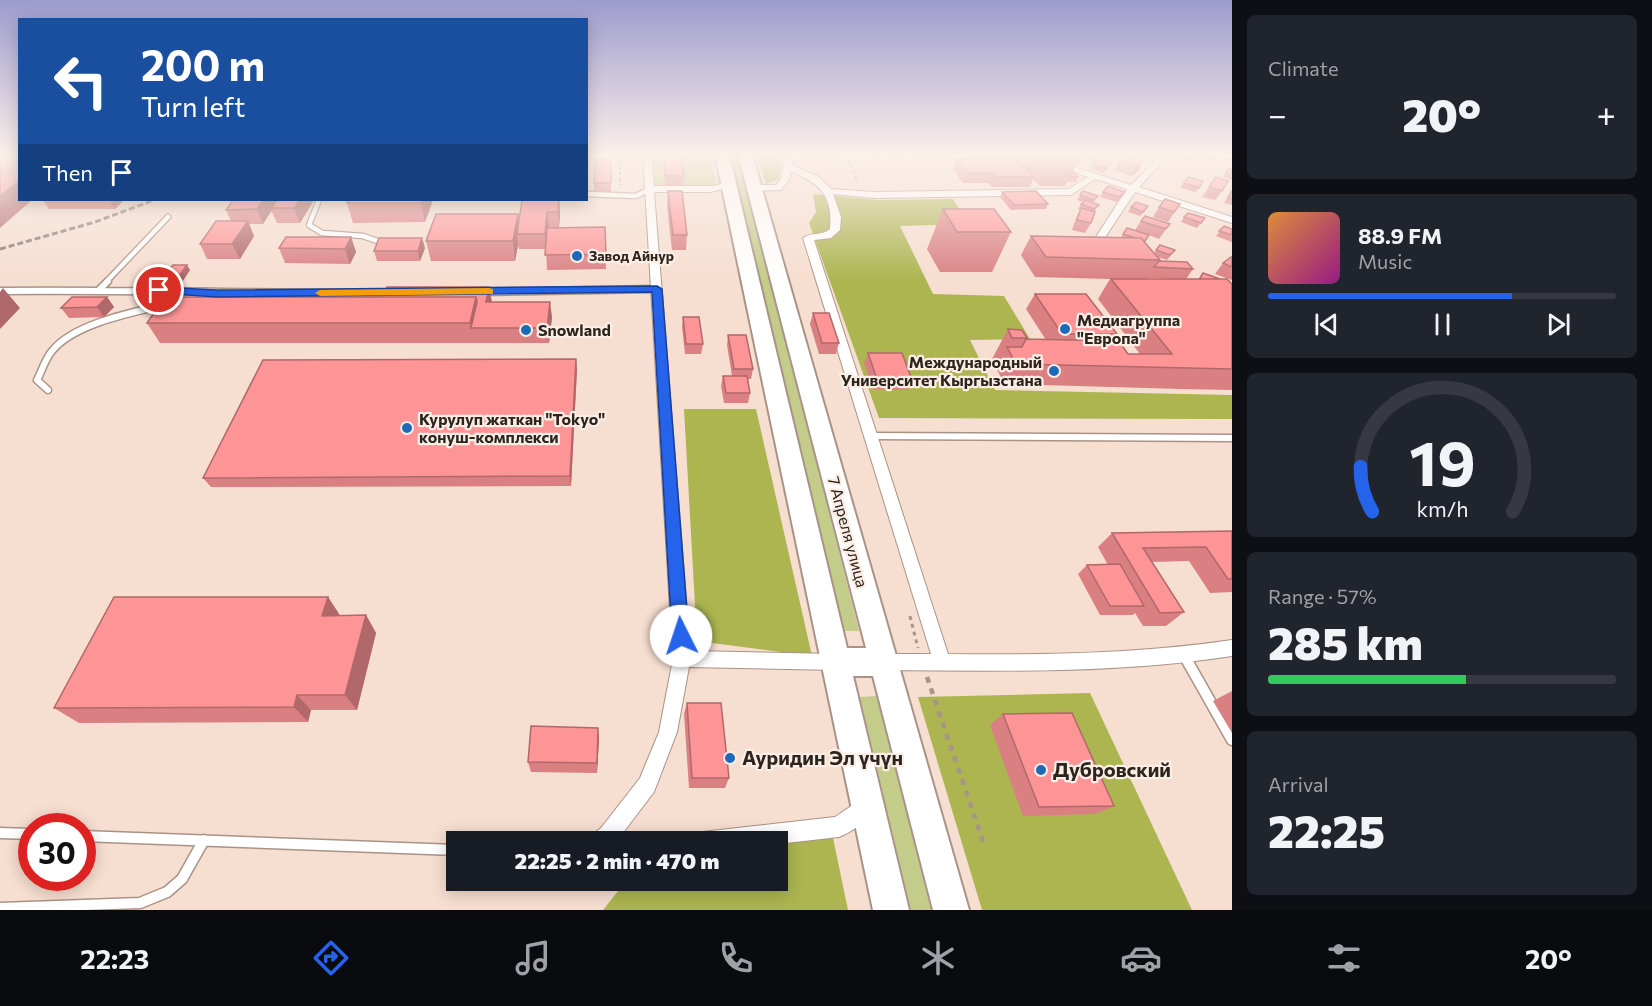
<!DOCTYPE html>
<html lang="en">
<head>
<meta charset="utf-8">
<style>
	:root { --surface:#171b24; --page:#20242c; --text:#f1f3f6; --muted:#9ea1a6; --line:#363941; --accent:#2563eb }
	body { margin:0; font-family:Commissioner,sans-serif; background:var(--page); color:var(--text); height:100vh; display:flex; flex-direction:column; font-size:22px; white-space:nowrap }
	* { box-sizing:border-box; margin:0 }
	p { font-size:20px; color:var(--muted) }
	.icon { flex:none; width:33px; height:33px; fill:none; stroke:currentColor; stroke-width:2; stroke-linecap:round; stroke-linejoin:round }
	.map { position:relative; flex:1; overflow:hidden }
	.drawer { display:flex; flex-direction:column; gap:15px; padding:15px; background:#0d0f14; width:420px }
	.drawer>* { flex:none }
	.guide { position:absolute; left:18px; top:18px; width:570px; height:183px; border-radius:0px; box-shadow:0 3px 15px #0003; background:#1a4fa0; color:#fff; overflow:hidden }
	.speed { position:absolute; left:18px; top:813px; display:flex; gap:12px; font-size:30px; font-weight:700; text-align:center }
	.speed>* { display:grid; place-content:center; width:78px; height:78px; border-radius:50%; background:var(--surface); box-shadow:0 3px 15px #0003; line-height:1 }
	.speed .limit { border:9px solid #d22; background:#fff; color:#111 }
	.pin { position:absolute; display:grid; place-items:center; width:51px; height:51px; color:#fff; margin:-26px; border:3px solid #fff; border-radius:50%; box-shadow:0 2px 6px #0007 }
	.me { position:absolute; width:66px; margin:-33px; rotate:356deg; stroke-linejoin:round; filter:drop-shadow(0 0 4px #0008) }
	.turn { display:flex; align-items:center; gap:21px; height:126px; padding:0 24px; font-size:27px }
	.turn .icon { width:78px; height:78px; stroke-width:2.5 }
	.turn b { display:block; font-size:42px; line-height:51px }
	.then { display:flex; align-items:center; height:57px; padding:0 24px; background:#0003; gap:12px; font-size:22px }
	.big { font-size:45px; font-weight:800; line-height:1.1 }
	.drawer .tile { flex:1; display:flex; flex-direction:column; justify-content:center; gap:9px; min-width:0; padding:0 21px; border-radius:9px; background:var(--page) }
	.drawer .dial { align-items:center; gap:0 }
	.dial svg { height:156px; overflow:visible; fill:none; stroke:var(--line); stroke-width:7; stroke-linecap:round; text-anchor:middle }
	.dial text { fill:var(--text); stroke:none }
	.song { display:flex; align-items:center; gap:18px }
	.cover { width:72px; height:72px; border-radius:9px; background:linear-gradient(135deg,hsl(30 70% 55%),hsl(310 70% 35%)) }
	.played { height:6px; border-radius:3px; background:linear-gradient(90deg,var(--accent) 70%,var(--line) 70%) }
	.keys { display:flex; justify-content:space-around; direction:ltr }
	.heat { display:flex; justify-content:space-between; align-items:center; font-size:33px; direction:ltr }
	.charge { height:9px; border-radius:4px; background:linear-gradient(90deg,#34c759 57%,var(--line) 0) }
	.trip { position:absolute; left:446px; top:831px; width:342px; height:60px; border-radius:0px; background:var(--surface); box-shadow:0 3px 15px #0003; font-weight:800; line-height:60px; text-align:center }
	.tabs { display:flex; height:96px; justify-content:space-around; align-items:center; background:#090b0e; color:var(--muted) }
	.tabs .icon { width:42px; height:42px }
	.tabs .selected { color:var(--accent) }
	.tabs b { font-size:27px; color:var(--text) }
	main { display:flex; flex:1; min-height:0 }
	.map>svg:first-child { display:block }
	.green { fill:#c4cc89 }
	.forest { fill:#acb550 }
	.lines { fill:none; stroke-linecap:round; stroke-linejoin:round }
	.service-far2-casing { stroke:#a99387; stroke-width:7 }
	.service-far1-casing { stroke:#a99387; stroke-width:9 }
	.service-casing { stroke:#a99387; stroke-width:13 }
	.minor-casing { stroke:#a99387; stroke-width:2 }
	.primary-casing { stroke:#a99387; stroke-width:4 }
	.path-far2 { stroke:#a7958a; stroke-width:2; stroke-dasharray:3 3; stroke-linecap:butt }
	.path-far1 { stroke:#a7958a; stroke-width:3; stroke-dasharray:4 4; stroke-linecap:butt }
	.path { stroke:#a7958a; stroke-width:4.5; stroke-dasharray:6 6; stroke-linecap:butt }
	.service-far2 { stroke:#fff; stroke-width:4.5 }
	.service-far1 { stroke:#fff; stroke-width:6 }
	.service { stroke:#fff; stroke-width:10 }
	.minor { fill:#fff; fill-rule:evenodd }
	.primary { fill:#fff; fill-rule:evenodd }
	.rail { stroke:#897a71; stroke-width:3; stroke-dasharray:6 3; stroke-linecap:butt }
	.wall { fill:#da8082; fill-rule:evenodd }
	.shaded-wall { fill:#b1686a }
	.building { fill:#fd9597; stroke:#b1686a; stroke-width:1.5 }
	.route { fill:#2563eb; stroke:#184099; stroke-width:1.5 }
	.slow { fill:#f59e0b }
	.poi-dot { fill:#1e69b9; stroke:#fcede5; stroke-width:2 }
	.labels { text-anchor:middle; stroke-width:4.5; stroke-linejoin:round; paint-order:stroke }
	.far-poi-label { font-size:14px; font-weight:bold; fill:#2c241f; stroke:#fcede5; text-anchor:start }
	.poi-label { font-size:16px; font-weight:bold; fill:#2c241f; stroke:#fcede5; text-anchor:start }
	.street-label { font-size:16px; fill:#2c241f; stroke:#fcede5 }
	.near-poi-label { font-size:20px; font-weight:bold; fill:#2c241f; stroke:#fcede5; text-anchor:start }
</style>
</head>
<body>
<main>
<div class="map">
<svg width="1232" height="910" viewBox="0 0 1232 910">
	<rect width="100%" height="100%" fill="#f6ded0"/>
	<path class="green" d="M649 154H710L717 186H654Z
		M729 154H738L859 631H844Z
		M877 696 931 910H911L860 697Z"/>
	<path class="forest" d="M757 154H784L779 179 766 184Z
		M813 194 879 200 953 199 969 224 900 226 933 294 1004 296 1030 339 970 340 995 390 1232 395V419L879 418 809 223 816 212Z
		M684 409H756L812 656 697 641Z
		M1090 693 1192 910H982L918 697Z
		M833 838 848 910H603L626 881 777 880V843Z"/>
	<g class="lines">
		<defs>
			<path id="service-far2" d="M586 194 636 196 650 189
				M319 200 309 225 322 233 363 236 386 244
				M106 282 168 217"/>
			<path id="service-far1" d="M0 291C131 290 262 293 393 293
				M98 291 108 281
				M482 292 657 289
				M48 390 37 380C42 371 45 359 52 351 74 323 135 312 168 304
				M872 436 1232 438"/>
			<path id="service" d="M1185 657 1232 740
				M0 833 32 834
				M82 836 456 850
				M0 908 140 903 167 892 182 879 204 840"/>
			<path id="minor" d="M643 154H651L654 186H711L729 183 733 186 711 192H654L690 651 836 654 842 656 845 662 842 668 836 670 689 667 677 732 654 792 616 842H589L592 835 601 828 640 778 659 732 673 659Z
				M786 154H794L792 165 819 177 831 189 875 192 1069 189 1088 177 1022 154H1034L1131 185 1162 154H1170L1139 187 1232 217V223L1135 192 1102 242H1096L1094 240 1127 189 1095 179 1071 195 875 198 833 194 841 217 840 230 831 238 814 240 948 654C1043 655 1137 654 1232 640V656C1116 674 1000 671 883 670L877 668 874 662 877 656 883 654H931L803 238C811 232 822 236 830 229 833 195 820 184 791 171L789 180 781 190 754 191 750 188 754 185H776L781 179Z
				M1216 154 1232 155V159L1217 156Z
				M866 796 873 799 876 806C870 819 852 832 839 837L777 844V842H692L695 835 702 832 835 817Z"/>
			<path id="primary" d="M715 154H729L847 648H866L738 154H752L969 910H933L873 676H853L909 910H873Z"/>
		</defs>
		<use href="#service-far2" class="service-far2-casing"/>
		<use href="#service-far1" class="service-far1-casing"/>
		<use href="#service" class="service-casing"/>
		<use href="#minor" class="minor-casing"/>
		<use href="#primary" class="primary-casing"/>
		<path class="path-far2" d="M620 154V185
			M846 154 858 183"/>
		<path class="path-far1" d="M910 616 918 648"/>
		<path class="path" d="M927 677 984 844"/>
		<use href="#service-far2" class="service-far2"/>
		<use href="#service-far1" class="service-far1"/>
		<use href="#service" class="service"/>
		<use href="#minor" class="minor"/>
		<use href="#primary" class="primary"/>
		<path class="rail" d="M0 249 95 222 154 200"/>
	</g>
	<path class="wall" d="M862 154H906L905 156 865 157Z
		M962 154H1074L1082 157 1084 154H1101L1095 161 1083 158 1081 162 1076 165 1073 171 1078 177 1076 182H1067L1065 186H1040L1033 179 1030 187H992L989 183H963L953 169 956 159H1003L997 157H965Z
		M1182 154H1197L1190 162 1179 158Z
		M1202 154H1219L1213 162 1199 158Z
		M664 156 684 176 683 186H665Z
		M611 159V192H594V183Z
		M1120 161H1143L1138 171 1131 176 1114 170Z
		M1092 164 1109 168 1103 173 1090 169Z
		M1232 169V180L1223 177 1226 172Z
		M1188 177 1203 181 1196 192 1180 188Z
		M1216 177 1222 191 1215 200 1202 197Z
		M668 191 687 235 686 250H672L667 206Z
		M1083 191 1095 201 1093 203 1096 210 1094 212 1091 223 1085 233 1072 230 1076 218 1080 210 1078 209 1081 204 1084 202 1077 200Z
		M1231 191 1232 192V205L1224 203Z
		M1002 192 1048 204 1046 209 1011 210 1000 197Z
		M1103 192H1125L1122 197 1117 202 1100 197Z
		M43 200H124L115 209H49Z
		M233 200H274L275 202 277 200H314L300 223H277L271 210 263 224H249L254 236 240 259H207L200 244 231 221 226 210Z
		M433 200 425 222 353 223 347 203Z
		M551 200H559L560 215 559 227H549V228L605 227 606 269 547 270 546 249H519L518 245 515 261H431L426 241 519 222Z
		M1180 204 1168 222 1153 217 1159 207Z
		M1131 207 1145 211 1140 216 1128 212Z
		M943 209 1011 232 992 272H940L927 249Z
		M1184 217 1205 218 1197 228 1181 222Z
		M1141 221 1170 224 1159 239 1149 235 1145 242 1154 253 1160 245 1175 250 1167 260 1157 257 1160 260 1159 261 1193 269 1186 279H1199L1203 273 1232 284V390L1180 389 1004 384 992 359 1008 329 1027 338 1026 339 1046 340 1026 309 1035 294 1117 334 1111 341 1128 354H1140L1098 299 1110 279 1035 277 1021 255 1031 236 1121 237 1127 228 1135 230ZM1147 278 1178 279H1147Z
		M1224 226 1232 229V242L1216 236Z
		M351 237 356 252 350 264 285 263 279 248Z
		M422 238 425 248 420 261H377L374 251Z
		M1232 257V280L1215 274 1223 263Z
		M190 270 182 282 167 281 164 276Z
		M489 287 492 302 552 317 549 343H160L147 323 383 297Z
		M107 297 114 307 104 317 69 318 61 308Z
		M813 313 839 343 836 354H819L810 324Z
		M683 317 703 344 701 354H685L682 327Z
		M728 335 753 369 751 379H748L750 393 748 403H724L721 386 723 376H732L727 345Z
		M868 353 912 380 908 390 873 389 864 363Z
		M577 369 571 486 211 487 203 478Z
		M1232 531V592L1210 593 1189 561 1152 562 1184 612 1166 626H1143L1135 613 1133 615H1100L1078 574 1087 565H1108L1098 547 1112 533Z
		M328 597 339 614V616L366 615 376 633 357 710H311L308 722 79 723 54 708Z
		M1232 691V733L1213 701Z
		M687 703 729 778 725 788H689L684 714Z
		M1003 714 1114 806 1096 814 1023 816 990 725Z
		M598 728 599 739 597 773 531 772 528 762Z"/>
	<path class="shaded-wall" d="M1143 161 1138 171 1131 176 1136 166Z
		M20 180V200H32L0 228V196Z
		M109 200H124L115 209Z
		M263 200H274L276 203 271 208 272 210 263 224 257 209Z
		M300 200H314L300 223 294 208Z
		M422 200H433L425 222 421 203Z
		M559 200 560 215 559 227 558 212Z
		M547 212 549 227 546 249 545 234Z
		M518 214 520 234H517L518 245 515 261 513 241Z
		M248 221 254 236 240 259 232 244Z
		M351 237 356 252 350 264 345 249Z
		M422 238 425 248 420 261 418 251Z
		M187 265 190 270 182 282 179 276Z
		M489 287 492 303 486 302Z
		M3 288 20 308 0 329V292Z
		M107 297 114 307 104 317 97 307Z
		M476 297 480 317 471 328 470 323Z
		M550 302 552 317 549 343 547 328Z
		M576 359 577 369 571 486 570 476Z
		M328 597 339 614 334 633 322 616Z
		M366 615 376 633 357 710 345 695Z
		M297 695 311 710 308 722 294 707Z
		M598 728 599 739 597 773V763Z"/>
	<path class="building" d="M1048 154H1074L1079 159H1053Z
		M1075 154 1083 157 1079 160V159Z
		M1087 154H1100L1097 157Z
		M1182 154H1197L1193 157Z
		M1203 154H1219L1216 158Z
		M0 156H20V180L0 196Z
		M664 156 682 157 684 176H665Z
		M1126 156 1143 161 1136 166 1120 161Z
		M595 159H611V183H594Z
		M956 159H1015L1022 167H1026L1034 177H996L993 173H967Z
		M1098 159 1111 163 1105 168 1092 164Z
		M1230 168 1232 169V174L1226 172Z
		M1073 171 1078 177H1070Z
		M1188 177 1203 181 1199 188 1184 183Z
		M1216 177 1228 181 1222 191 1209 187Z
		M1108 186 1125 192 1119 197 1103 192Z
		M668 191H682L687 235H673Z
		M1036 191 1048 204 1014 205 1002 192Z
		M1083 191 1098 196 1094 200 1080 195Z
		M1231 191 1232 192V199L1228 198Z
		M1165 199 1180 204 1174 212 1159 207Z
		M233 200H263L257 209 226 210Z
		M277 200H300L294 208H271Z
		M349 200H422L421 203H347Z
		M522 200H559L558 212H547L545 234H517Z
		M1086 200 1099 205 1094 209 1081 204Z
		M1136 202 1148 206 1143 212 1131 207Z
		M1081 208 1095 212 1091 223 1077 220Z
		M943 209H994L1011 232H957Z
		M1188 213 1205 218 1201 223 1184 217Z
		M436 214H518L513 241H426Z
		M1145 216 1170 224 1166 229 1141 221Z
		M216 221H248L232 244H200Z
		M1224 226 1232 229V235L1219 231Z
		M605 227 606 254 545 255 547 228Z
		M1127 228 1149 235 1145 241 1143 240 1141 238H1136L1123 234Z
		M1031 236 1141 238 1160 260 1046 257Z
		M286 237H351L345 249 279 248Z
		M379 238H422L418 251H374Z
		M1160 245 1175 250 1170 255 1156 250Z
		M1231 257H1232V267L1223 263Z
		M1159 261 1187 262 1193 269 1154 267Z
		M173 265H187L179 276H164Z
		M1203 273 1220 279H1202L1200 278Z
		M1111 279H1227L1232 284V369L1016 364 1007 347H1022L1026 339 1119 341 1128 354H1172Z
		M387 287H489L486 302H550L547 328H471L477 302 476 297H383Z
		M1035 294H1086L1117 334H1062Z
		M72 297H107L97 307 61 308Z
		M165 297H476L470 323H147Z
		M813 313H829L839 343H822Z
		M683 317H699L703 344H686Z
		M1008 329 1022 330 1027 338H1012Z
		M728 335H746L753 369H734Z
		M868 353H902L912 380 877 379Z
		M576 359 570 476 203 478 263 360Z
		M723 376H747L750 393H726Z
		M1232 531V579H1228L1206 547 1143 548 1184 612 1160 613 1112 533Z
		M1120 564 1144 606H1110L1087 565Z
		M114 597H328L322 616 366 615 345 695H297L294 707 54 708Z
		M687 703H721L729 778H692Z
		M1072 713 1114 806 1039 807 1003 714Z
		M531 726 598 728 597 763 528 762Z"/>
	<linearGradient id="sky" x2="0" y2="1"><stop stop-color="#9d9bcd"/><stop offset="0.55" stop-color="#fbf0ea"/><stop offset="1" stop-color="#fbf0ea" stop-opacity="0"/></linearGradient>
	<rect width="1232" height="281" fill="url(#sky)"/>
	<path class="route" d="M657 286 662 289 689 636 686 641 681 644 675 641 672 636 652 292 217 297 159 293 153 290 159 287 217 290Z"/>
	<path class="slow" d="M489 288 493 289V294L320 296 315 293 320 290Z"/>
	<g class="poi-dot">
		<circle cx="577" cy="256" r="6"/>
		<circle cx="1065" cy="329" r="6"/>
		<circle cx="526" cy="330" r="6"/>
		<circle cx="1054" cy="371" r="6"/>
		<circle cx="407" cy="428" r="6"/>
		<circle cx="730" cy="758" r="6"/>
		<circle cx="1041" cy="770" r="6"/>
	</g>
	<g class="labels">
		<g class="far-poi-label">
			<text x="589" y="261">Завод Айнур</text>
		</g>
		<g class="poi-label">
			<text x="1077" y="326">Медиагруппа<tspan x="1077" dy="18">"Европа"</tspan></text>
			<text x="538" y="336">Snowland</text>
			<text x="1042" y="368" text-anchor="end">Международный<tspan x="1042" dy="18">Университет Кыргызстана</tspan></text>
			<text x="419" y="425">Курулуп жаткан "Tokyo"<tspan x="419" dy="18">конуш-комплекси</tspan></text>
		</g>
		<g class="street-label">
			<text transform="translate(848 532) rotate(75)" y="6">7 Апреля улица</text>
		</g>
		<g class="near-poi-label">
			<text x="742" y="765">Ауридин Эл үчүн</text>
			<text x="1053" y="777">Дубровский</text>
		</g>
	</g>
</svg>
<div class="speed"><div class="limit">30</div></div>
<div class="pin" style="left:159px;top:290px;background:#d93025"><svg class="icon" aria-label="arrive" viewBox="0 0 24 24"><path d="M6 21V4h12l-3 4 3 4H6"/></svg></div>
<svg class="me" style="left:681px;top:636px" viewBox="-20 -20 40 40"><circle r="19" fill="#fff"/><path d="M0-13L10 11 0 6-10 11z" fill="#2563eb"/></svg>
<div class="trip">22:25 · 2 min · 470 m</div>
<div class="guide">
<div class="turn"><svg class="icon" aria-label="left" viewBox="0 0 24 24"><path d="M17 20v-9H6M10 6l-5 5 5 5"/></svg><div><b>200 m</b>Turn left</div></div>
<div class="then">Then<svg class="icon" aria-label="arrive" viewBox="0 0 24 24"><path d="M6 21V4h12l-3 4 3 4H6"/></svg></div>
</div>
</div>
<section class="drawer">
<div class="tile"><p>Climate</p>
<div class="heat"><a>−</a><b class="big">20°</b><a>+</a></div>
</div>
<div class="tile">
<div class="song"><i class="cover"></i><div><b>88.9 FM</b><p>Music</p></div></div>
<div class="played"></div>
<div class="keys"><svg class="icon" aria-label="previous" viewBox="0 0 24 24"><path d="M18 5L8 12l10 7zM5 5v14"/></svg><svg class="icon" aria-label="pause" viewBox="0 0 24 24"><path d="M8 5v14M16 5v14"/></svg><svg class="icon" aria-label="next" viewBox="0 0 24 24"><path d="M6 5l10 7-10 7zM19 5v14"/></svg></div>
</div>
<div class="tile dial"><svg viewBox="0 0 100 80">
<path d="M14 69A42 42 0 1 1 86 69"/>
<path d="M14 69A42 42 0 0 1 8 46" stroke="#2563eb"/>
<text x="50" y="56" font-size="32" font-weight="700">19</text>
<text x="50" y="72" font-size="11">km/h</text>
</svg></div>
<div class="tile"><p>Range · 57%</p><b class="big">285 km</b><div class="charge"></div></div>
<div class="tile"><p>Arrival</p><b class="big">22:25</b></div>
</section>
</main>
<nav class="tabs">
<b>22:23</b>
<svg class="icon selected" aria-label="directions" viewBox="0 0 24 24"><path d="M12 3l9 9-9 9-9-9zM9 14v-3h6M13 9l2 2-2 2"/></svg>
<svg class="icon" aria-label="music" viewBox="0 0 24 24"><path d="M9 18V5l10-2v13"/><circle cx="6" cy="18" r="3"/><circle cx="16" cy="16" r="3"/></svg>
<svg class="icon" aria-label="phone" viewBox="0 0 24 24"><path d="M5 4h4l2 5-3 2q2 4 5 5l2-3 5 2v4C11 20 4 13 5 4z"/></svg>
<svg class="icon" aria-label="climate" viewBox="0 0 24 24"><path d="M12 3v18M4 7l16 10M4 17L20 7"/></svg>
<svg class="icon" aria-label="car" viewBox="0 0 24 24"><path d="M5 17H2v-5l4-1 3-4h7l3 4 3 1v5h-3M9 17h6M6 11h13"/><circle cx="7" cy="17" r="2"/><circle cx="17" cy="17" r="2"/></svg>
<svg class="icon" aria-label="filters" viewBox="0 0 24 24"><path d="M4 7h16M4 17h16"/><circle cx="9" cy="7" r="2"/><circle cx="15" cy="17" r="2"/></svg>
<b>20°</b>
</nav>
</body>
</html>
